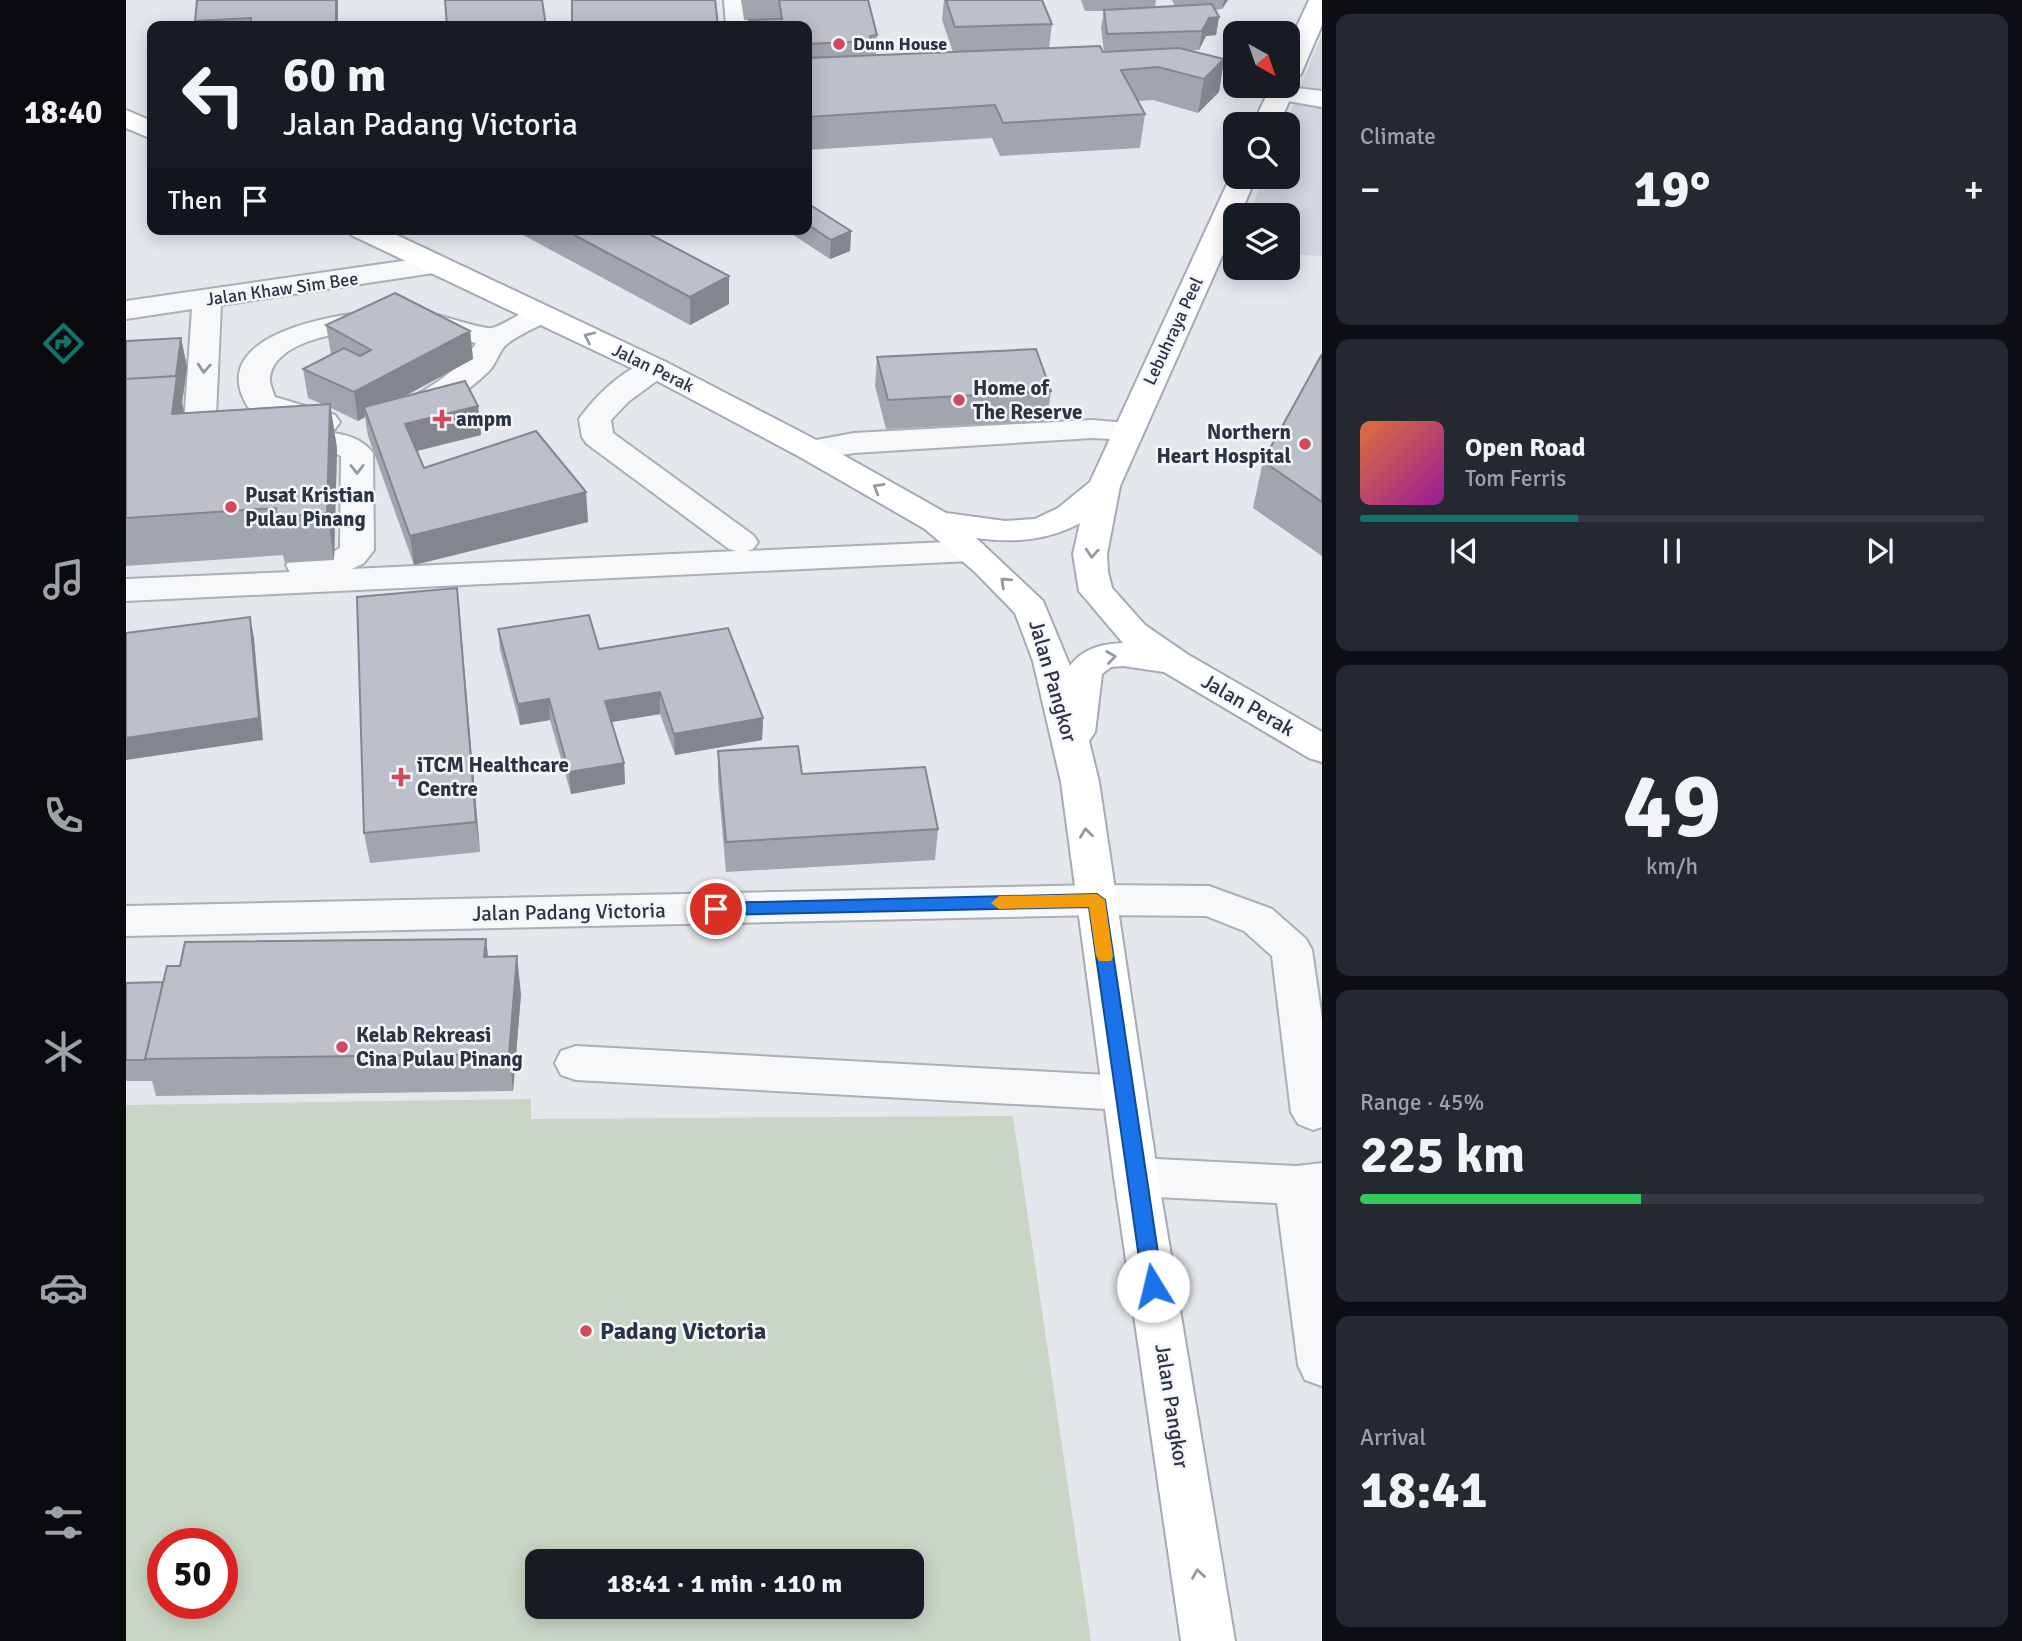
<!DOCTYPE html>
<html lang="en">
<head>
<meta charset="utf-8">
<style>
	:root { --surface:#171b24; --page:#242831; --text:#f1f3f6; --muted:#9ea1a6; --line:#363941; --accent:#0f766e }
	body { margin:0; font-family:Signika,sans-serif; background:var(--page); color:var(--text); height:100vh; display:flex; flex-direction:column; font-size:26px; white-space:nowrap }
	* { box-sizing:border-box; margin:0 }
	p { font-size:23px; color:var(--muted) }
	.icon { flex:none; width:38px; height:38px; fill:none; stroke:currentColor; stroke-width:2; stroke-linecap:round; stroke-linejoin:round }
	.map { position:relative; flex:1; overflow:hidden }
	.sheet { display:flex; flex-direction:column; gap:14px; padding:14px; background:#0d0f14; width:700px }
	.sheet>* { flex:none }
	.hud { position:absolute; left:21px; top:21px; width:665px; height:214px; border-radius:14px; box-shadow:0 4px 18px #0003; background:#171b24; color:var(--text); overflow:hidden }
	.needle { width:46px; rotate:140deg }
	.controls { position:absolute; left:1097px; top:21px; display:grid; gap:14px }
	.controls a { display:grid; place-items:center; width:77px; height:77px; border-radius:14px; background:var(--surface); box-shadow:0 4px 18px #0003; font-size:35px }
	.speed { position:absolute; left:21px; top:1528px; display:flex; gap:14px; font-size:35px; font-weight:700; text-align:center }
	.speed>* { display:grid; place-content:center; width:91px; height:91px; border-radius:50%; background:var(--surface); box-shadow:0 4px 18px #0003; line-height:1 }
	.speed .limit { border:10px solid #d22; background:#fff; color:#111 }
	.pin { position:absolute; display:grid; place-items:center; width:60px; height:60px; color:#fff; margin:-30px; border:4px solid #fff; border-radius:50%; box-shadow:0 2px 7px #0007 }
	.me { position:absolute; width:77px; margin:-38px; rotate:351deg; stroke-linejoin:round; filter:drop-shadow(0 0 5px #0008) }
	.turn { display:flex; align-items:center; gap:24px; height:147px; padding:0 21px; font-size:32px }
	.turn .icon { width:91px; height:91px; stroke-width:2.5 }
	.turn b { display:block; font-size:49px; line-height:60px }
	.then { display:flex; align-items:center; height:66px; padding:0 21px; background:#0003; gap:14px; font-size:26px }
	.big { font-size:52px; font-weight:700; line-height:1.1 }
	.sheet .widget { flex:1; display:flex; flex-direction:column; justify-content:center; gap:10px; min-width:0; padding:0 24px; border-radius:14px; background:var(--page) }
	.sheet .dial { align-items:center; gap:0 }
	.dial b { font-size:91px; line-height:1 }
	.song { display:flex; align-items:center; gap:21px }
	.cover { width:84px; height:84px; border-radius:10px; background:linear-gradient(135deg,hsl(20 70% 55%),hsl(300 70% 35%)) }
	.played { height:7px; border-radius:4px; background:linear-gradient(90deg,var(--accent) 35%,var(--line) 35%) }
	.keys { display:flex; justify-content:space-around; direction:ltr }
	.heat { display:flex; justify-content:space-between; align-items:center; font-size:38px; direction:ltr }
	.charge { height:10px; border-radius:5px; background:linear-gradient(90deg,#34c759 45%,var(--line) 0) }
	.trip { position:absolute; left:399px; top:1549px; width:399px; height:70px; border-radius:14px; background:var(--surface); box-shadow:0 4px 18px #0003; font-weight:700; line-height:70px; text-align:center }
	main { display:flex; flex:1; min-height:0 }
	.tab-bar { display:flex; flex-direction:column; width:126px; justify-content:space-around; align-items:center; background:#090b0e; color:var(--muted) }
	.tab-bar .icon { width:49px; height:49px }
	.tab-bar .active { color:var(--accent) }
	.tab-bar b { font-size:32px; color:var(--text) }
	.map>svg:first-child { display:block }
	.built { fill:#d2d6de }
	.green { fill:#c9d6c5; fill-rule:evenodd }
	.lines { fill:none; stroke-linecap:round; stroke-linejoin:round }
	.minor-casing { stroke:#a9aeb7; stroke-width:4 }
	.major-casing { stroke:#a3abb8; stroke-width:4 }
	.minor { fill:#f7f8fa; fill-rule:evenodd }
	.major { fill:#fff; fill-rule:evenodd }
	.wall { fill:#a1a5ae }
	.shaded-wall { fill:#83868d }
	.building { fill:#bbc0ca; stroke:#83868d; stroke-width:2 }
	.oneway { stroke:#959aa2 }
	.oneway2 { stroke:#9196a0 }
	.route { fill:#1a73e8; stroke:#114b97; stroke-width:2 }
	.slow { fill:#f59e0b }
	.poi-dot { fill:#d1495b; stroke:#f4f6f9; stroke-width:2.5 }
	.labels { text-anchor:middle; stroke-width:5; stroke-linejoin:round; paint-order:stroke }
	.far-poi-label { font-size:18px; font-weight:bold; fill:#2b3445; stroke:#f4f6f9; text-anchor:start }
	.far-street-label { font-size:18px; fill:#2b3445; stroke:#f4f6f9 }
	.poi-label { font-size:21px; font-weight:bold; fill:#2b3445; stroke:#f4f6f9; text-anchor:start }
	.street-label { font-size:21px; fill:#2b3445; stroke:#f4f6f9 }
	.near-poi-label { font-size:24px; font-weight:bold; fill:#2b3445; stroke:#f4f6f9; text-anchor:start }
</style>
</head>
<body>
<main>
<nav class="tab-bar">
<b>18:40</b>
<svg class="icon active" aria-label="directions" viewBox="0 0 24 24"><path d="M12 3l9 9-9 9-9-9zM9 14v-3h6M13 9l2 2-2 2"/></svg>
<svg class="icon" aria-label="music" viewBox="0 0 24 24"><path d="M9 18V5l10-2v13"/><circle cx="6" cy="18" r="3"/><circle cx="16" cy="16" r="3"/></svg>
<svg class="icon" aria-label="phone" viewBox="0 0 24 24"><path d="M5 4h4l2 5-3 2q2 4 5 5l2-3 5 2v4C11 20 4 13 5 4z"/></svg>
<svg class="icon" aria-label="climate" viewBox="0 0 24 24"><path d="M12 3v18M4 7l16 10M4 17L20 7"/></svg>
<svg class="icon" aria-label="car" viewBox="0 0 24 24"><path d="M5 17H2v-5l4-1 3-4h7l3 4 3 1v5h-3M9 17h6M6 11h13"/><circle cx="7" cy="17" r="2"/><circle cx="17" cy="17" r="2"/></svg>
<svg class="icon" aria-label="filters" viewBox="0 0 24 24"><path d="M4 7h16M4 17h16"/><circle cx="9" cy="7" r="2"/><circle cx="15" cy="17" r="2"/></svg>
</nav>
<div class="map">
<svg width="1196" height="1641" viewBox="0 0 1196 1641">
	<rect width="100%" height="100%" fill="#e4e7ec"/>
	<path class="built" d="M1196 34V256L1162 254V215H1123L1138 177H1162V124H1160Z"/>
	<path class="green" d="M405 1099V1119L887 1116 965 1641H0V1105ZM37 1544H96V1603H37ZM411 1561H786V1606H411Z"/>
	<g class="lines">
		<defs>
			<path id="minor" d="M598 0H622L624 26H600Z
				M1153 86 1196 91V107L1145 98 1141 93 1145 88Z
				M311 256 321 259 325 265 321 271 95 305 89 437 106 440 111 447 106 454 95 457 64 451 57 439 66 309 0 319V301Z
				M414 305 424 308 429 314 424 320C410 328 393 334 381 344 373 350 371 363 363 371 343 391 297 424 268 417L263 410C271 399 285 398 297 391 317 379 338 364 350 343 329 337 309 329 287 328 253 326 150 332 144 377 143 383 147 391 149 397L209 415 214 422 209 429C181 436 150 419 124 410 67 327 241 307 288 310 305 311 356 330 366 328 383 323 397 310 414 305Z
				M529 359 540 362 544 368 540 374 502 402 485 420 487 433 627 535 632 542 627 549 621 551 845 541 857 544 862 551 857 558 845 561 0 601V579L164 572 160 565 165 558 205 553 214 548 215 456C195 445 169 457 148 452L143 445 148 438C177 431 227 425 247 453L248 550 238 563 226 569 611 551 603 549 461 444 456 437 453 419C470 395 500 366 529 359Z
				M966 420 1013 424 1018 431 1013 438 1002 440 966 438 728 453 685 460 674 457 669 450 674 443 728 433Z
				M971 885 1083 886 1146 909 1180 939 1186 950 1196 1019V1127L1187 1130 1172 1124 1165 1112 1146 956 1118 931 1080 916 971 915 0 936V906Z
				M450 1046 998 1076 1013 1081 1020 1093 1013 1105 998 1110 450 1080 435 1075 429 1063 435 1051Z
				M1010 1158 1171 1166 1196 1163V1386L1179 1380 1172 1365 1151 1203 1010 1196 994 1190 988 1177 994 1164Z"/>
			<path id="major" d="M1183 0H1196V25L1175 74 1166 81 1170 86 1153 124H1127L1145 86H1162V46Z
				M0 110 26 121V139L0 128Z
				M1107 171 1110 177H1130L1114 215H1110V225L994 486 981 554 982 572 986 588 1019 625 1061 654 1196 732V762L1183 758 1038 672 997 666 985 667 976 674 969 732 963 741 973 782 1032 1177 1109 1641H1055L988 1177 935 782 907 661 889 613 849 572 799 529 674 457 518 374 225 235 221 229H258L540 362 696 443 820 513 879 521 909 519 932 508 964 482ZM954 523 947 554 953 591 997 643C976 644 957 648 944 666L917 601 850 538C887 543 921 541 954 523Z"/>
		</defs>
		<use href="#minor" class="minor-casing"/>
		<use href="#major" class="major-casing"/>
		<use href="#minor" class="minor"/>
		<use href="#major" class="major"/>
	</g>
	<path class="wall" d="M212 0V26H69V21Z
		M615 0H742L751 35 750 55 827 52 816 20 818 0H916L926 24 923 48 977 52H978L975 28 978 11H959L955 0H1030L1029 7 1049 6 1046 0H1102L1096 9 1089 10 1093 17 1090 35 1080 36 1073 50H1062L1098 59 1093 92 1072 113 1027 100 1012 101 1019 114 1014 148 874 156 866 138 681 150V26H623V20L651 19 618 20Z
		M681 203 725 231 724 251 704 259 658 229H681Z
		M386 229H514L603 304 564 325Z
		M200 325 344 331 347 359 278 397 352 406 355 435 291 451 298 468 460 492 462 522 288 565 242 436 239 417 232 421 205 408 211 449 208 560 159 563 157 555 0 566V341L55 338 61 367 56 403 58 413 196 404 182 398 177 369 205 354Z
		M1196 354V556L1127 508 1137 461Z
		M751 357 925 391 921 421 760 429 749 386Z
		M331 588 354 852 244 863 238 833Z
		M372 629 473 649 637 718 636 740 549 755 534 714 485 722 498 763 499 784 445 794 424 720 394 725 374 650Z
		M592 751 676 774 812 829 809 860 600 872 592 781Z
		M360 939 362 957 395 994 387 1091 30 1096 26 1081H0V983L37 982 54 966Z"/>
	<path class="shaded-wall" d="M210 0H212V26H210Z
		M1098 0H1102L1096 9Z
		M1093 17 1090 35 1080 36 1073 50 1076 31 1083 18Z
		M1098 59 1093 92 1072 113 1078 79Z
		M725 231 724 251 704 259 705 240Z
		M603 276V304L564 325V297Z
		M344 331 347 359 241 416 238 407 239 417 232 421 228 392Z
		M55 338 61 367 56 403 60 422 46 414 47 393Z
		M204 404 211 449 208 560 201 513Z
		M352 406 355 435 282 453 279 424Z
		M460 492 462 522 288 565 284 536Z
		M331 588 334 618 354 852 350 822Z
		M124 617 128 638 137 740 0 760V738Z
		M534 692V714L480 723 479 701Z
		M423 699 424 720 394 725 392 704Z
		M637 718 636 740 549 755 548 734Z
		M498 763 499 784 445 794 443 772Z
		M360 939 364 976 358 957Z
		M391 956 395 994 387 1091 383 1054Z"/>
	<path class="building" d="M71 0H210V26H125V18L69 21Z
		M319 0H416L420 26H321Z
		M446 0H589L592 26H446Z
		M653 0H742L751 35 744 36 745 41 681 44V26H624L623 20 656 19Z
		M820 0H916L926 24 829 27Z
		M1086 4 1093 17 1083 18 1076 31 981 34 978 10Z
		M974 46 977 52 1053 48 1098 59 1078 79 1032 67 995 70 1019 114 877 123 869 105 681 117V58Z
		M681 203 725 231 705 240 681 224Z
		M437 229H514L603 276 564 297Z
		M269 293 344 331 228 392 177 369 218 348 234 356 245 350 200 325Z
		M55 338 50 376 0 379V341Z
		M910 349 925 391 762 400 751 357Z
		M1196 354V502L1137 461Z
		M51 376 46 414 204 404 201 513 150 517V508L0 518V379Z
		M339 381 352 406 279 424 298 468 410 431 460 492 284 536 238 407Z
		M331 588 350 822 238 833 231 597Z
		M463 615 473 649 602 628 637 718 548 734 534 692 479 701 498 763 443 772 423 699 392 704 372 629Z
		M124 617 133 718 0 738V633Z
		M672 746 676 774 799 767 812 829 600 842 592 751Z
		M360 939 358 957 391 956 383 1054 19 1059 41 966H54L59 942Z
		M37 982 19 1060H0V983Z"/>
	<defs><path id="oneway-chevron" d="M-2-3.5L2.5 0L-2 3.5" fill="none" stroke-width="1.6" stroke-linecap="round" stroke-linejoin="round" transform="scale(1.75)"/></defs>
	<g class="oneway">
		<use href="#oneway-chevron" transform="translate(463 337) rotate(-155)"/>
		<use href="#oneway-chevron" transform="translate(752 488) rotate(-150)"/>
		<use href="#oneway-chevron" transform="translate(966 553) rotate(94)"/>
		<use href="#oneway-chevron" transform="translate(879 582) rotate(-137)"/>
		<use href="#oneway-chevron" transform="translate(985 657) rotate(-8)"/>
		<use href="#oneway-chevron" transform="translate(960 833) rotate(-97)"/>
		<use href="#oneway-chevron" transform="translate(1072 1574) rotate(-99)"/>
	</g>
	<g class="oneway2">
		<use href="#oneway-chevron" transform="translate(78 368) rotate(94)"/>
		<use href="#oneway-chevron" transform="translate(231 469) rotate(90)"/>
	</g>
	<path class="route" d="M971 894 979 900 1037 1286 1034 1292 1027 1295 1020 1292 1017 1286 963 907 590 915 582 909 590 903Z"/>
	<path class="slow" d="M971 894 979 900 987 956 985 961H973L970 956 963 907 873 909 865 903 873 896Z"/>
	<g class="poi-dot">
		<circle cx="713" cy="44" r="7"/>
		<circle cx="833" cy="400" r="7"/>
		<path d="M312.5 408.5h7v7h7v7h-7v7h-7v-7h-7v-7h7z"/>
		<circle cx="1179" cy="444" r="7"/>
		<circle cx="105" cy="507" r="7"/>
		<path d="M271.5 766.5h7v7h7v7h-7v7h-7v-7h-7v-7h7z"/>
		<circle cx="216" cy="1047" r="7"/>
		<circle cx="460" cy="1331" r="7"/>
	</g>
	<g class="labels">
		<g class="far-poi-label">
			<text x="727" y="50">Dunn House</text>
		</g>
		<g class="far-street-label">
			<text transform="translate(156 289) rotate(-8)" y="6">Jalan Khaw Sim Bee</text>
			<text transform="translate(1047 331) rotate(-65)" y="6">Lebuhraya Peel</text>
			<text transform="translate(527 368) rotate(26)" y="6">Jalan Perak</text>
		</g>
		<g class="poi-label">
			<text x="847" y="395">Home of<tspan x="847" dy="24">The Reserve</tspan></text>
			<text x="330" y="426">ampm</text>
			<text x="1165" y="439" text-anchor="end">Northern<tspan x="1165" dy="24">Heart Hospital</tspan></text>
			<text x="119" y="502">Pusat Kristian<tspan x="119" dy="24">Pulau Pinang</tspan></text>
			<text x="291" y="772">iTCM Healthcare<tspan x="291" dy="24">Centre</tspan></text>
			<text x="230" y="1042">Kelab Rekreasi<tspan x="230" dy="24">Cina Pulau Pinang</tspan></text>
		</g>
		<g class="street-label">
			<text transform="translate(927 681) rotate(74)" y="7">Jalan Pangkor</text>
			<text transform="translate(1122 705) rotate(30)" y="7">Jalan Perak</text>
			<text transform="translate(443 912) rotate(-1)" y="7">Jalan Padang Victoria</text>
			<text transform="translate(1046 1406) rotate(81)" y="7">Jalan Pangkor</text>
		</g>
		<g class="near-poi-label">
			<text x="474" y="1339">Padang Victoria</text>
		</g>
	</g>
</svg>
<div class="controls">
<a><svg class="needle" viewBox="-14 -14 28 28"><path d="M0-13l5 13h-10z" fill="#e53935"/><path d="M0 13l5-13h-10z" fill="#9ea1a6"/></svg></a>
<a><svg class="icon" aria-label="search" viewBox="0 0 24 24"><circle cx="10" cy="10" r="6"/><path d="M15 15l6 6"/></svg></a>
<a><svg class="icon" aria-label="layers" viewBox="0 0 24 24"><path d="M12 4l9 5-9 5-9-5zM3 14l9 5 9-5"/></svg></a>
</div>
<div class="speed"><div class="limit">50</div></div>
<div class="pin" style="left:590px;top:909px;background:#d93025"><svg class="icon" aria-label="arrive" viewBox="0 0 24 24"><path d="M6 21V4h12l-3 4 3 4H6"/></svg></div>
<svg class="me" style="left:1027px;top:1286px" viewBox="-20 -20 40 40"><circle r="19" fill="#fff"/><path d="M0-13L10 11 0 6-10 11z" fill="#1a73e8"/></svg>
<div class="trip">18:41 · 1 min · 110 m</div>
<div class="hud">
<div class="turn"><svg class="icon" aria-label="left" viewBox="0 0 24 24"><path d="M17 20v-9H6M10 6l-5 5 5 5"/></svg><div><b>60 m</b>Jalan Padang Victoria</div></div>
<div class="then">Then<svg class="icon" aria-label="arrive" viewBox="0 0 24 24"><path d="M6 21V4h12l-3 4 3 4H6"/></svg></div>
</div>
</div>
<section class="sheet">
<div class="widget"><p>Climate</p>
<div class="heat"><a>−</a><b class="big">19°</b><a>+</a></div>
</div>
<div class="widget">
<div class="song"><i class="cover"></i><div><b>Open Road</b><p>Tom Ferris</p></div></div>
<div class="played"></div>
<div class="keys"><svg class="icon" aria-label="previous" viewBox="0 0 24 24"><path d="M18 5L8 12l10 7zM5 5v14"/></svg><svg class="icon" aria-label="pause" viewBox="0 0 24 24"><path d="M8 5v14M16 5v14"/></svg><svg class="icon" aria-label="next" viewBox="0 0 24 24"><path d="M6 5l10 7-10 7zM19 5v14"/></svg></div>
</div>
<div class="widget dial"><b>49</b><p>km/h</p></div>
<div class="widget"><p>Range · 45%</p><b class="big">225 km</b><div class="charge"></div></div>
<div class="widget"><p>Arrival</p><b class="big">18:41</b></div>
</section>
</main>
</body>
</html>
